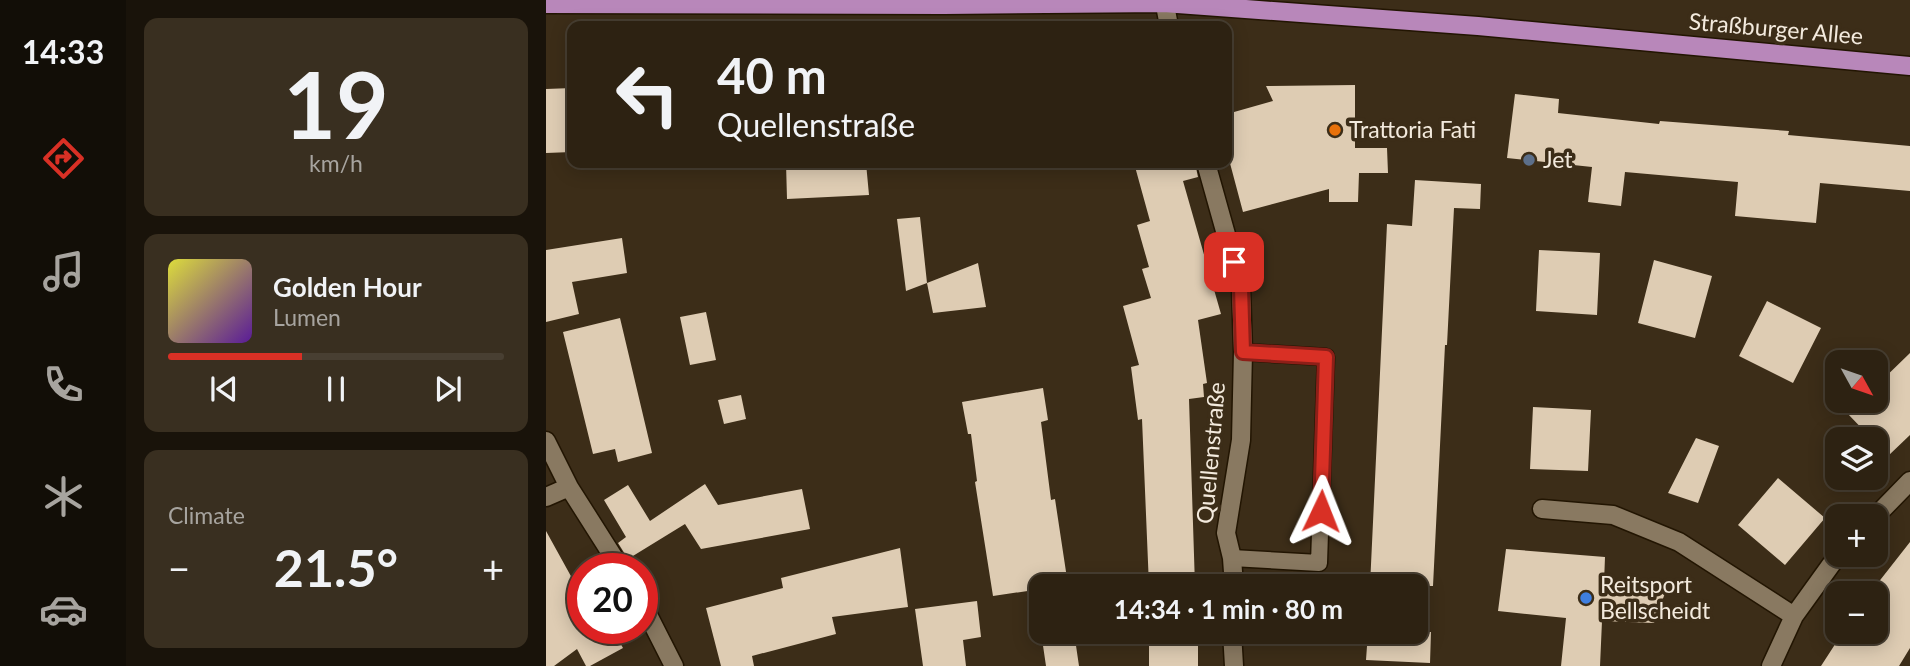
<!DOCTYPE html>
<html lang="en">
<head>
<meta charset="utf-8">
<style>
	:root { --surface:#2d2212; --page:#392f20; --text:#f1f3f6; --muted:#a7a49f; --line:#483f32; --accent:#d93025 }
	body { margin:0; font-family:Lato,sans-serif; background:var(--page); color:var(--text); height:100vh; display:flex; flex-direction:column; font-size:26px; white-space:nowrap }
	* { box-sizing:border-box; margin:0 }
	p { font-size:23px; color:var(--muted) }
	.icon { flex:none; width:38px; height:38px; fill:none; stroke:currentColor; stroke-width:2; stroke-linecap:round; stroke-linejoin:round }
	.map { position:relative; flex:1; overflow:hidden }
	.drawer { display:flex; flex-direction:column; gap:18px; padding:18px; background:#19130a; width:420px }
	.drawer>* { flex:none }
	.banner { position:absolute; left:21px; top:21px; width:665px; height:147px; border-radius:14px; box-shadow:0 4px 18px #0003,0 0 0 2px var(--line); background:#2d2212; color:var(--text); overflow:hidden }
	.needle { width:46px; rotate:130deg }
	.buttons { position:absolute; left:1279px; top:350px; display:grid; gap:14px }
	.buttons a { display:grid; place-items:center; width:63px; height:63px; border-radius:14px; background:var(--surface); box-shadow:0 4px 18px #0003,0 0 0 2px var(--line); font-size:35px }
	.speed { position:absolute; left:21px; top:553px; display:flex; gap:14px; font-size:35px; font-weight:700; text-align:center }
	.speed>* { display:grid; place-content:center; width:91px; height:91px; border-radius:50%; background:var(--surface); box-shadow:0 4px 18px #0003,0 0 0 2px var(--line); line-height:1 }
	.speed .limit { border:10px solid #d22; background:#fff; color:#111 }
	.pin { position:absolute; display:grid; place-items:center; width:60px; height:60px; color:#fff; margin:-30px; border-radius:14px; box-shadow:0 4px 10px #0006 }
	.me { position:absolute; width:77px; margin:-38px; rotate:2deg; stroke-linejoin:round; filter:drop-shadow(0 0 5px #0008) }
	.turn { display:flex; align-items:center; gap:24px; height:147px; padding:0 35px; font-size:32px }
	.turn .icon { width:91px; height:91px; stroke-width:2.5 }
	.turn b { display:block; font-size:49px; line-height:60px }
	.big { font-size:52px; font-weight:700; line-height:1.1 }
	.drawer .card { flex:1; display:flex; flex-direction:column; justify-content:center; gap:10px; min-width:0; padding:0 24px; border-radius:14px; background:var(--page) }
	.drawer .dial { align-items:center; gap:0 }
	.dial b { font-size:91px; line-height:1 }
	.song { display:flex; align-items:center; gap:21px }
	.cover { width:84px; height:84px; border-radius:10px; background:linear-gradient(135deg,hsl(60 70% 55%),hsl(270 70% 35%)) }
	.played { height:7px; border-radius:4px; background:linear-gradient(90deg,var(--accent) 40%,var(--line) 40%) }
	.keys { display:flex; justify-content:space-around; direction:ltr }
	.heat { display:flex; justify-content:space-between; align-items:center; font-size:38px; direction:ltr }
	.trip { position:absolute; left:483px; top:574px; width:399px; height:70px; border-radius:14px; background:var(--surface); box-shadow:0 4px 18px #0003,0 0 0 2px var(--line); font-weight:700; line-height:70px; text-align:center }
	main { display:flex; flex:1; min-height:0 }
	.menu { display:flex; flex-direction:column; width:126px; justify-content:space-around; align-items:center; background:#120e07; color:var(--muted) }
	.menu .icon { width:49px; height:49px }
	.menu .current { color:var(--accent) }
	.menu b { font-size:32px; color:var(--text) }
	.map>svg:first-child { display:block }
	.building { fill:#deccb3 }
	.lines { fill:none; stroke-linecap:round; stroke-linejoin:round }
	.service-casing { stroke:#221502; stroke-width:19 }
	.minor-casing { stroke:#221502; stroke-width:21 }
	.primary-casing { stroke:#221502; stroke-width:21 }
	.service { stroke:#897961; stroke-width:16 }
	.minor { stroke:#897961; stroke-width:18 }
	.primary { stroke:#b887ba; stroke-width:18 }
	.route-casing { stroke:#8d1f18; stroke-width:18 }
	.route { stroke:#d93025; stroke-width:12 }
	.food-dot { fill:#e8710a; stroke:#3c2d18; stroke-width:2.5 }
	.service-dot { fill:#5c6f8a; stroke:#3c2d18; stroke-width:2.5 }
	.shop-dot { fill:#3f7fe0; stroke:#3c2d18; stroke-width:2.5 }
	.labels { text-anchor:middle; stroke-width:7; stroke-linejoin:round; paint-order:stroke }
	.street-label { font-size:23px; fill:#f3eadd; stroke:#3c2d18 }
	.poi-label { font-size:23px; fill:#f3eadd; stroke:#3c2d18; text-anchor:start }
</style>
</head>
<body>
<main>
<nav class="menu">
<b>14:33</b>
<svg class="icon current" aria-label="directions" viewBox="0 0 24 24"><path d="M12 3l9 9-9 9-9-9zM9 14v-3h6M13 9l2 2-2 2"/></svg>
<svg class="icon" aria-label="music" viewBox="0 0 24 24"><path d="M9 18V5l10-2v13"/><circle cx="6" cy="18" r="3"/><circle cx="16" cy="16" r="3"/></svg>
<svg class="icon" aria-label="phone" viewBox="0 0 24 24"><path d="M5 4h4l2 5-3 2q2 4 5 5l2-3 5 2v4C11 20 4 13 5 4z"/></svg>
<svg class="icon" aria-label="climate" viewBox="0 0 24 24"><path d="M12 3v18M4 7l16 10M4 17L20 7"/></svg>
<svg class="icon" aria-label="car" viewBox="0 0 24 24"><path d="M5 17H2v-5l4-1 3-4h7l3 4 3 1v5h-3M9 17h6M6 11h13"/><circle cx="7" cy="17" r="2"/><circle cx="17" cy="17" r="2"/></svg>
</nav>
<section class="drawer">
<div class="card dial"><b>19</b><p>km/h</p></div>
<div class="card">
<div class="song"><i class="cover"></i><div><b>Golden Hour</b><p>Lumen</p></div></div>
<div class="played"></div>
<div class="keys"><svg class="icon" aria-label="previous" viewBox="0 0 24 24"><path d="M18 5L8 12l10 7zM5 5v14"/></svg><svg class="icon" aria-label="pause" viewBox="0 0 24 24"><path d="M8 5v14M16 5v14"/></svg><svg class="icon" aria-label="next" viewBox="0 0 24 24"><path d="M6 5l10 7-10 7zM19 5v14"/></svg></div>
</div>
<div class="card"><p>Climate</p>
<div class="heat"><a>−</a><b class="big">21.5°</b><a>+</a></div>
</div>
</section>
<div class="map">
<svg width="1364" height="666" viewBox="0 0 1364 666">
	<rect width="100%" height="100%" fill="#3c2d18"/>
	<path class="building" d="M809 85V148H841L842 173H813L812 202H783V189L697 212 681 152V114L727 101 720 86Z
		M26 88V152L0 153V89Z
		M969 94 1013 99 1012 113 1113 124 1114 121 1243 131 1242 135 1364 146V191L1274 183 1270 223 1189 216 1192 182 1079 172 1075 206 1042 202 1046 167 961 158Z
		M240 163H320L323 195 241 199Z
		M588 163H649L652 177 637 181 675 314 652 320 661 383 657 384 658 397 643 399 649 586H603L596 419 592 420 585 367 593 365 577 306 605 298 596 269 603 267 591 225 604 221Z
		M869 180 935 184 934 209 908 208 901 345H899L887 586H824L841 224 866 226Z
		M374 217 381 283 360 291 351 219Z
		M76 238 81 273 26 282 33 314 0 322V250Z
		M993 250 1054 253 1051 315 990 311Z
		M1108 260 1166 276 1149 338 1092 323Z
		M432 263 440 307 387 313 381 283Z
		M1221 301 1275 328 1247 383 1193 356Z
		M160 312 170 360 144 365 134 317Z
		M74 318 106 453 72 462 69 449 47 454 17 332Z
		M1364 353V435L1342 456 1330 443V439H1326L1301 413 1314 401H1330V386Z
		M497 388 502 420 495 422 505 500 509 499 522 585 495 586V589L447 596 429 482 431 481 425 434H422L416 402Z
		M195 395 200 419 178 424 172 400Z
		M987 407 1045 410 1042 471 984 469Z
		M1150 438 1173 446 1152 503 1122 493Z
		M1232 478 1279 518 1239 565 1192 525Z
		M159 484 172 505 256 489 264 529 155 549 139 524 82 559 72 543 80 537 58 500 82 485 104 521Z
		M0 531 37 598V628H66L77 648 44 666H40L31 649 8 666H0Z
		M1364 542V648L1353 666H1275L1297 632H1330V593H1324Z
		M354 548 362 607 286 617 290 634 206 656 208 666H175L160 608 237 588 235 578Z
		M960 549 1059 557 1058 583 1122 585 1108 623 1056 621 1054 666H1015L1020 618 952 611Z
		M431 601 435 637 417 640 420 666H377L369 609Z
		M495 632H528L533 666H500Z
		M603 632H652V666H603Z
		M822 632H885L884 663 820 660Z"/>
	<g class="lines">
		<defs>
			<path id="service" d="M686 558 773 563 780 357 697 352"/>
			<path id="minor" d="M618 0 623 26
				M660 163 695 288 697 352 695 440 680 533 686 558 688 586
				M0 441 23 487 75 569
				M0 497 23 487
				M996 509 1067 515 1133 542 1248 616
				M1330 516 1364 481
				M96 603 128 666
				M686 632 688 666
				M1225 666 1248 616 1292 555"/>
			<path id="primary" d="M0 4 398 5 618 3 932 26 1364 66"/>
		</defs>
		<use href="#service" class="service-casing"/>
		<use href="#minor" class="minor-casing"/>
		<use href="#primary" class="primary-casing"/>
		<use href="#service" class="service"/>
		<use href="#minor" class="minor"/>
		<use href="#primary" class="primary"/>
	</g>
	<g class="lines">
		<defs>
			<path id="route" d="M688 262 695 288 697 352 780 357 775 511"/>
		</defs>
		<use href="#route" class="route-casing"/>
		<use href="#route" class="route"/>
	</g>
	<circle class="food-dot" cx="789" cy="130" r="7"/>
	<circle class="service-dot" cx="983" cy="160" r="7"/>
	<circle class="shop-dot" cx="1040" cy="598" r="7"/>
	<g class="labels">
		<g class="street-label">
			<text transform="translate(1230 29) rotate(5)" y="8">Straßburger Allee</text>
			<text transform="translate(665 453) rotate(-85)" y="8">Quellenstraße</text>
		</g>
		<g class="poi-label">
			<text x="803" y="138">Trattoria Fati</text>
			<text x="997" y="168">Jet</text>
			<text x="1054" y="593">Reitsport<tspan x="1054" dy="26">Bellscheidt</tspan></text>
		</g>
	</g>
</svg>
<div class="buttons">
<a><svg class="needle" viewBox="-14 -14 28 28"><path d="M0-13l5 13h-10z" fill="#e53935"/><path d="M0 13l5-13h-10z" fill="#a7a49f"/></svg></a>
<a><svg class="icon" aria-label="layers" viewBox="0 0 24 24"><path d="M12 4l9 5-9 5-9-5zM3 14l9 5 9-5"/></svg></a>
<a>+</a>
<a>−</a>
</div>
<div class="speed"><div class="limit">20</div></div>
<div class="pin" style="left:688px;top:262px;background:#d93025"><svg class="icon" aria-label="arrive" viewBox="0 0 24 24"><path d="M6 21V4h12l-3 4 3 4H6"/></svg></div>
<svg class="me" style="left:775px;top:511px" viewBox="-20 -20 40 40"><path d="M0-17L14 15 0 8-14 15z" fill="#d93025" stroke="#fff" stroke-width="4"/></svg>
<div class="trip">14:34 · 1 min · 80 m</div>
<div class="banner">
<div class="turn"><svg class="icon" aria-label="left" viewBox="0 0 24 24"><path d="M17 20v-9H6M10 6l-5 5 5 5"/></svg><div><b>40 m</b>Quellenstraße</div></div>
</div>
</div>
</main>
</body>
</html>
